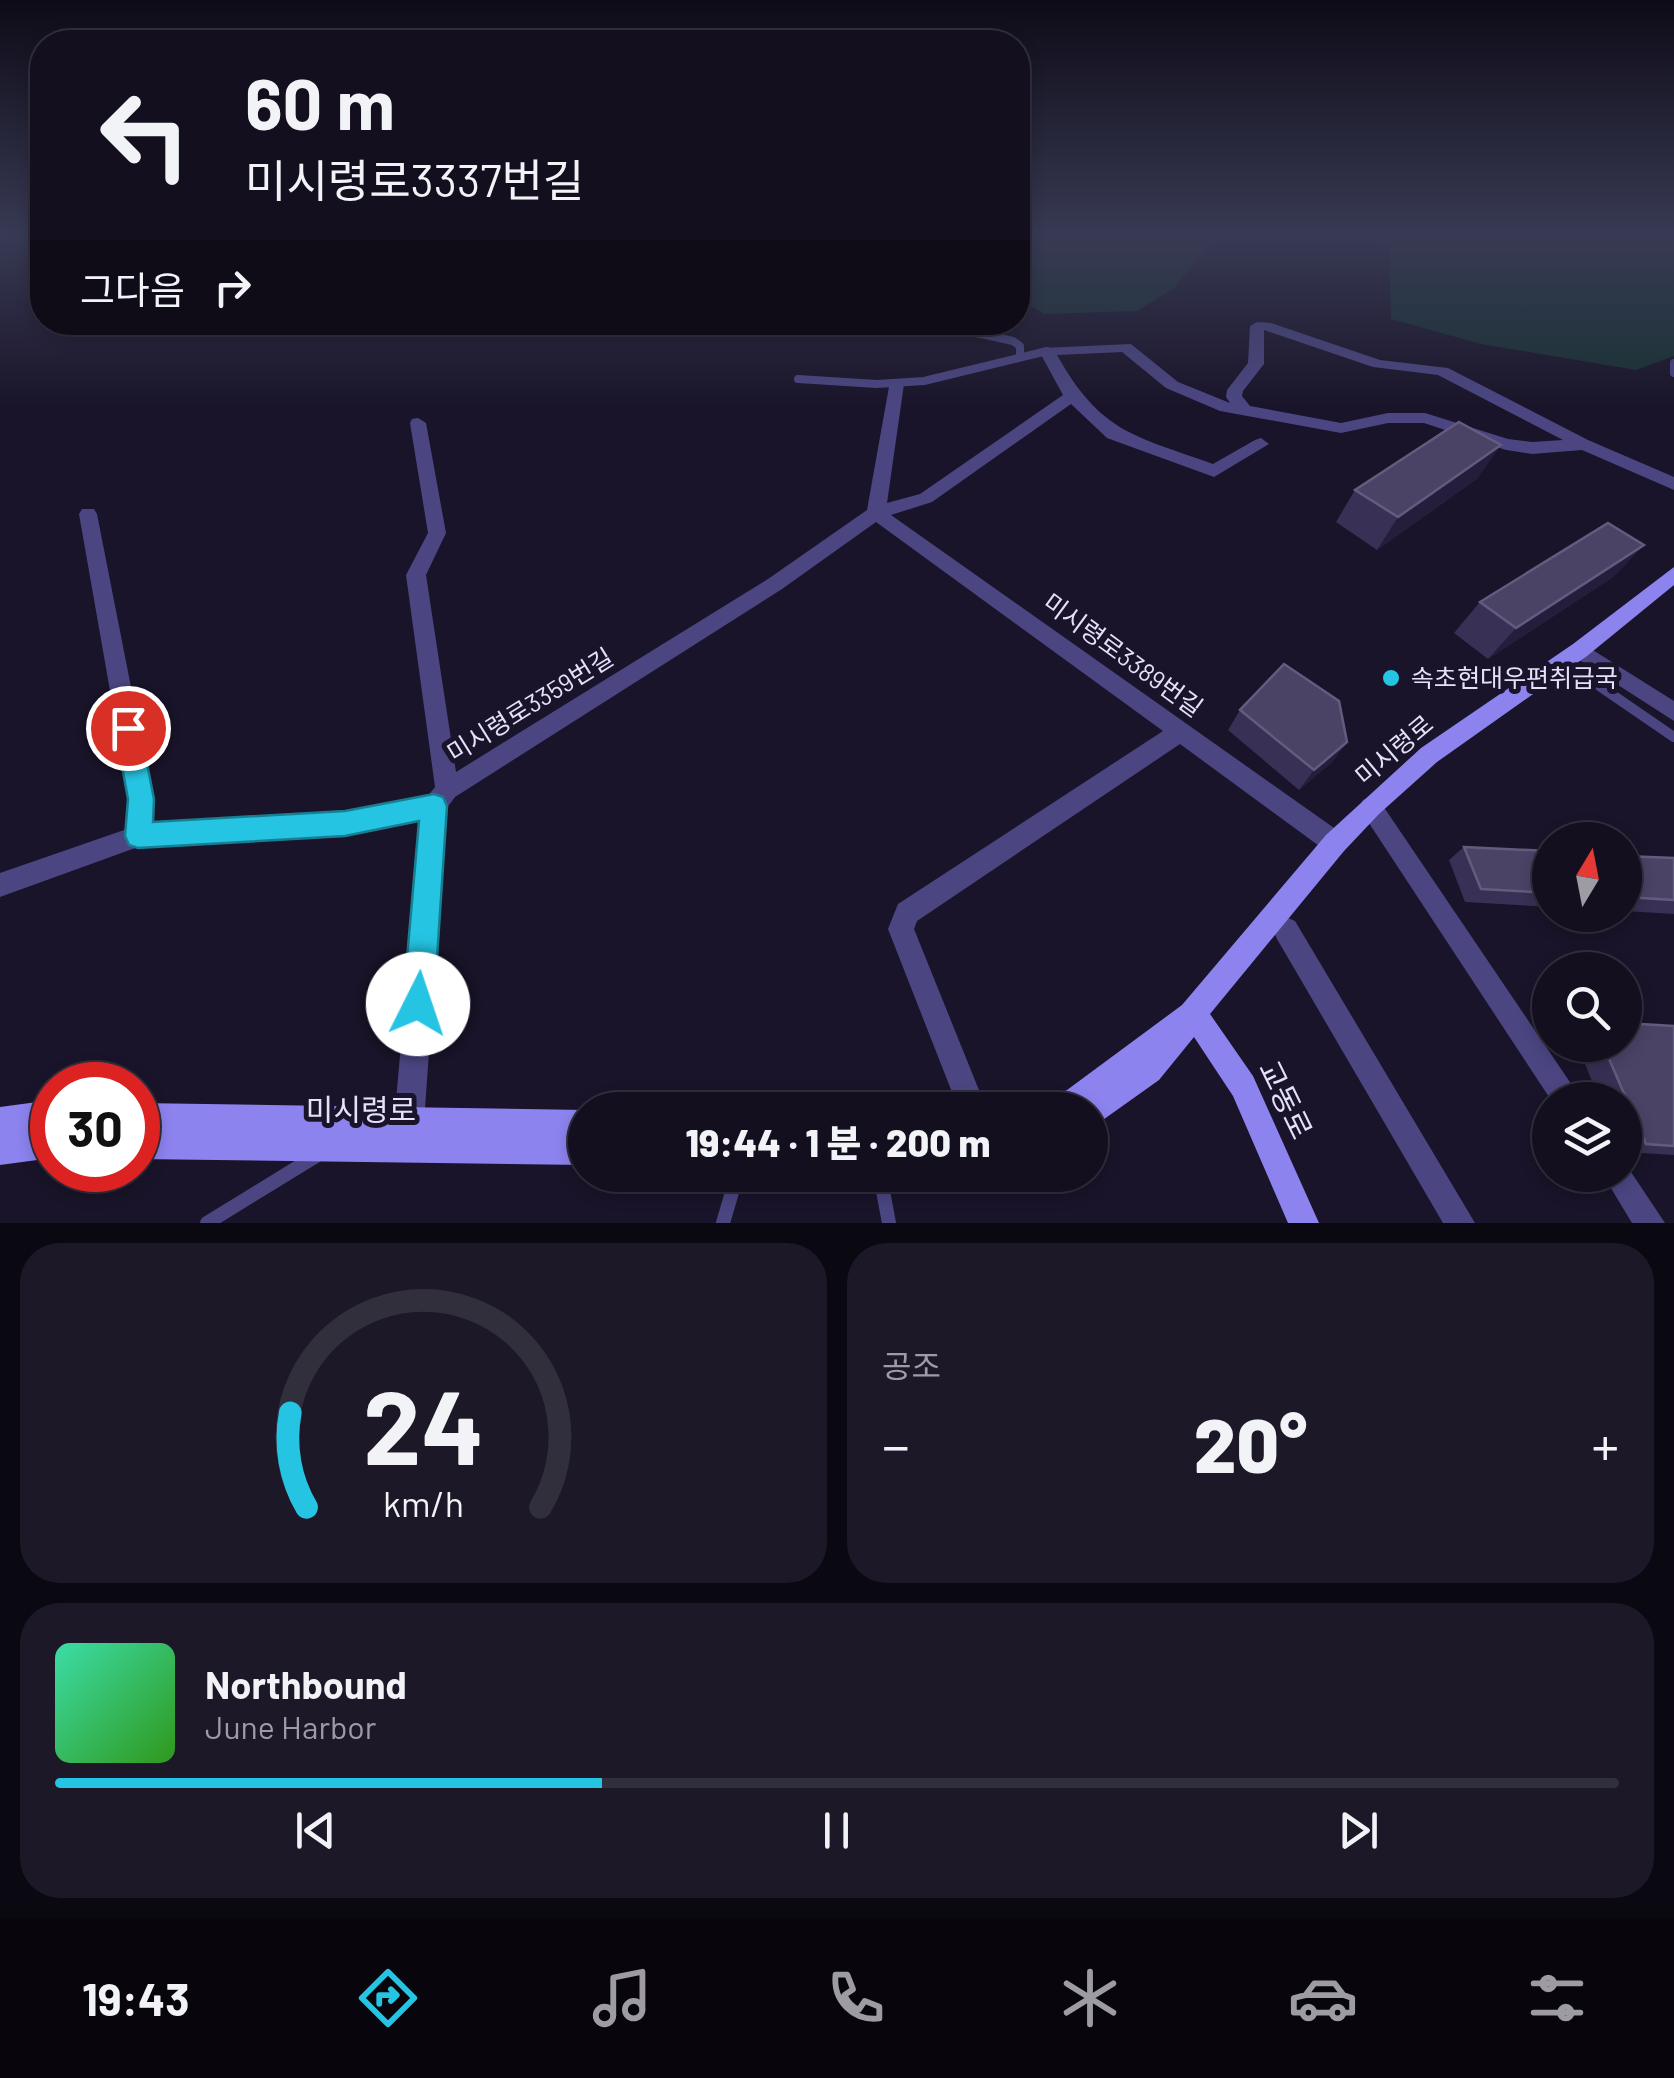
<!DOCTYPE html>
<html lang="ko">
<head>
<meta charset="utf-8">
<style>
	:root { --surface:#130f1f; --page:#1c1828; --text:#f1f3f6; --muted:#9d9ca4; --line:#322f3d; --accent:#25c4e2 }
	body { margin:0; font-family:Barlow,"Noto Sans KR",sans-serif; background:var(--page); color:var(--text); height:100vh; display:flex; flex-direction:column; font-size:38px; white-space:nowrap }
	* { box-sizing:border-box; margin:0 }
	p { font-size:32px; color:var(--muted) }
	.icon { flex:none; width:55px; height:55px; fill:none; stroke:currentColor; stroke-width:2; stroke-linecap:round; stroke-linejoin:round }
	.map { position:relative; height:1223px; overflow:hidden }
	.sheet { display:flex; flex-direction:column; gap:20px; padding:20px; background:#0a0811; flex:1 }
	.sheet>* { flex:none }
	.hud { position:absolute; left:30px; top:30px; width:1000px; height:305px; border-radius:40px; box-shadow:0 5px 15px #0003,0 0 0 2px var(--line); background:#130f1f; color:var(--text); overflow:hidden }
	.needle { width:65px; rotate:10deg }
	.fabs { position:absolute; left:1532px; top:822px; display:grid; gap:20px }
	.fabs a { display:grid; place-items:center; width:110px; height:110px; border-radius:50%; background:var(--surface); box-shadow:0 5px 15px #0003,0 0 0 2px var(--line); font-size:50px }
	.speed { position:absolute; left:30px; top:1062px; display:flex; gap:20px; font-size:50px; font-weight:700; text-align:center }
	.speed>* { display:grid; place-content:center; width:130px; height:130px; border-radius:50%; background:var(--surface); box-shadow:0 5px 15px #0003,0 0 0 2px var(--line); line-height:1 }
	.speed .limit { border:15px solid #d22; background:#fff; color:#111 }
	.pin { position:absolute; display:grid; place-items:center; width:85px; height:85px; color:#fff; margin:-42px; border:5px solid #fff; border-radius:50%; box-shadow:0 2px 10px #0007 }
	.me { position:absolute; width:110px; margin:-55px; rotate:4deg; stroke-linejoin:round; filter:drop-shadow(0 0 8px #0008) }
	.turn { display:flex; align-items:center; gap:35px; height:210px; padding:0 50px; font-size:45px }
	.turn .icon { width:130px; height:130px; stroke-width:2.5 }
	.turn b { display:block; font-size:70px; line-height:85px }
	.then { display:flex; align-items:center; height:95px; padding:0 50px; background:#0003; gap:20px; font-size:38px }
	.big { font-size:75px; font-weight:800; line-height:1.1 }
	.sheet .tile { flex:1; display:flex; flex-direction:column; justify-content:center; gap:15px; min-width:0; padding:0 35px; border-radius:40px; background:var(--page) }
	.sheet .dial { align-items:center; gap:0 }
	.dial svg { height:260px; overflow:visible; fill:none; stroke:var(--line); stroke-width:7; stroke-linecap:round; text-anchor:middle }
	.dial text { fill:var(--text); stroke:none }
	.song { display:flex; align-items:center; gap:30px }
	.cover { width:120px; height:120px; border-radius:15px; background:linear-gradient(135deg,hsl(160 70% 55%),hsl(110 70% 35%)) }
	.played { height:10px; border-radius:5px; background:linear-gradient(90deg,var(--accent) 35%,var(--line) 35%) }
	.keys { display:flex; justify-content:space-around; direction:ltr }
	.heat { display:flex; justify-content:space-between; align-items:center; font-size:55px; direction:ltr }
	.sheet .tiles { flex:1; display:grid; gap:20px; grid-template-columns:1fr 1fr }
	.tile:last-child { grid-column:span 2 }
	.trip { position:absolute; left:568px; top:1092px; width:540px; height:100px; border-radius:50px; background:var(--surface); box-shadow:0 5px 15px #0003,0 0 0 2px var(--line); font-weight:800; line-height:100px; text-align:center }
	.tabs { display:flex; height:160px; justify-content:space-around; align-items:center; background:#08060c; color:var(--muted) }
	.tabs .icon { width:70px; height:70px }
	.tabs .selected { color:var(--accent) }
	.tabs b { font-size:45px; color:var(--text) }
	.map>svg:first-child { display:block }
	.green { fill:#183132 }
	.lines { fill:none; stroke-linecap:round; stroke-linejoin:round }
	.lane-far2 { stroke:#4b4682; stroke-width:8 }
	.lane-far1 { stroke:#4b4682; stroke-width:10 }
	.lane { stroke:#4b4682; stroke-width:14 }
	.street { fill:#4b4682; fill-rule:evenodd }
	.secondary { fill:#8d83ef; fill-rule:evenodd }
	.wall { fill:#393055 }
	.shaded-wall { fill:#241d3c }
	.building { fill:#4b4366; stroke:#645c7e; stroke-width:2.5 }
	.route { fill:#25c4e2; stroke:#187f93; stroke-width:2.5 }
	.poi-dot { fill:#25c4e2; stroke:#191429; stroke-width:4 }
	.labels { text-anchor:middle; stroke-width:10; stroke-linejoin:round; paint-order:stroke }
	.street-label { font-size:25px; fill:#e5e0fb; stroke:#191429 }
	.poi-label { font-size:25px; fill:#e5e0fb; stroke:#191429; text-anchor:start }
	.near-street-label { font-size:30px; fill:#e5e0fb; stroke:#191429 }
</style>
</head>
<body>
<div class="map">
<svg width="1674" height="1223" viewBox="0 0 1674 1223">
	<rect width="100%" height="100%" fill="#191429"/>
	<path class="green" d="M1018 235H1218L1174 288 1137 311 1044 314 1018 298Z
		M1370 235H1674V356L1636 370 1481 344 1391 319 1389 247Z"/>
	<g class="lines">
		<path class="lane-far2" d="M926 322 1013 341 1020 346V355
			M1674 363V373
			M798 379 877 384 924 381 1047 351"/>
		<path class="lane-far1" d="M1563 661 1674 737"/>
		<path class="lane" d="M880 1175 889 1223
			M207 1223 316 1156
			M723 1223 737 1175"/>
		<path class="street" d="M1257 322 1271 323 1380 360 1448 368 1588 440 1674 477V490L1582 450 1532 454 1506 450 1424 423H1388L1341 433 1220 411 1166 388 1122 352 1057 355C1101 433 1133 435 1213 464L1255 440 1261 438 1269 444 1214 477 1107 438 1071 404 932 502 891 515 1344 835 1347 843 1344 851 1335 854 1326 851 1180 744 917 921 914 929 987 1110H959L888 929 898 904 1163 731 876 522 782 589 455 797 446 809 424 1123 419 1133 409 1138 399 1133 394 1123 421 819 345 835 138 847 0 897V873L127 829 129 799 79 514 82 509H94L97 514 153 799 151 824 345 813 427 797 435 787 406 575 428 533 410 423 412 419 418 418 426 423 446 533 426 575 456 772 768 579 867 510 890 381 896 379 904 384 887 503 920 494 1063 395 1039 351 1042 348 1131 344 1178 382 1230 403 1226 397 1227 390 1248 363 1250 326ZM1264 330 1373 367 1438 375 1563 440 1532 442 1508 439 1425 413H1388L1341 423 1250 406 1242 396 1243 391 1264 364Z
			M1580 642 1674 701V721L1573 656 1570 650 1573 644Z
			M1371 796 1379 800 1582 1100H1551L1363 814 1359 807 1363 800Z
			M1286 917 1295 921 1475 1223H1443L1277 939 1273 930 1277 921Z
			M1625 1163 1665 1223H1632L1603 1175H1625Z"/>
		<path class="secondary" d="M1674 567V585L1587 656 1437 762 1379 814 1344 851 1210 1014 1253 1076 1319 1223H1288L1233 1096 1194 1037 1159 1080 1100 1122 1090 1126V1110H1039L1043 1100 1067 1090 1182 1005 1326 835 1421 748 1573 644Z
			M52 1100V1158L0 1165V1107Z
			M138 1103 585 1110V1165L138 1159Z"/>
	</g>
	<path class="wall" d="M1478 478 1377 550 1336 522 1355 490Z
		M1644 545 1613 577 1488 659 1454 633 1480 602Z
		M1240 710 1347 742 1332 762 1299 790 1228 730Z
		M1464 847 1550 851V907L1465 902 1449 860Z
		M1625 856 1674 858V914L1625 911Z
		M1674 1026V1155L1625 1152V1100H1600L1577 1045H1625Z"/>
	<path class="shaded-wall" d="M1501 445 1478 478 1377 550 1398 517Z
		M1644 545 1613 577 1488 659 1516 628Z
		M1347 742 1332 762 1299 790 1314 770Z"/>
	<path class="building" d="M1459 422 1501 445 1398 517 1355 490Z
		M1608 523 1644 545 1516 628 1480 602Z
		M1284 664 1339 701 1347 742 1314 770 1240 710Z
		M1464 847 1550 851V893L1481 889Z
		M1625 856 1674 858V900L1625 897Z
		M1625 1023 1674 1026V1146L1646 1144 1603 1045H1625Z"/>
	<linearGradient id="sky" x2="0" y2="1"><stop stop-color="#0e0b17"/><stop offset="0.58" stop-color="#383a54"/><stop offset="1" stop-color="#383a54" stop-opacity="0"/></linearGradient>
	<rect width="1674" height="406" fill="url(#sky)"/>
	<path class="route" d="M128 717 137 720 140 728 154 799 153 822 345 811 434 794 443 797 447 806 434 1004 429 1015 418 1019 407 1015 403 1004 419 821 345 836 138 848 129 845 125 836 128 799 115 728 119 720Z"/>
	<circle class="poi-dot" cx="1391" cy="678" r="10"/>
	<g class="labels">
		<g class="street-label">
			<text transform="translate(1123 655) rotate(36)" y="9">미시령로3389번길</text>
			<text transform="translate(530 705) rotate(-32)" y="9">미시령로3359번길</text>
			<text transform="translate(1394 750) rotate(-40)" y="9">미시령로</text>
		</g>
		<g class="poi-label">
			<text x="1411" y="687">속초현대우편취급국</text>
		</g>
		<g class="near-street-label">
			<text transform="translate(1285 1100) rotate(64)" y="10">교동로</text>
			<text x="361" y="1121">미시령로</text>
		</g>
	</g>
</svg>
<div class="fabs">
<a><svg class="needle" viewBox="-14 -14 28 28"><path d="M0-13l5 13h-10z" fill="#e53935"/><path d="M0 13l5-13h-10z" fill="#9d9ca4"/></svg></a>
<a><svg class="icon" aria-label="search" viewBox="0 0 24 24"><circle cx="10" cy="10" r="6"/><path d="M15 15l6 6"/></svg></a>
<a><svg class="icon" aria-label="layers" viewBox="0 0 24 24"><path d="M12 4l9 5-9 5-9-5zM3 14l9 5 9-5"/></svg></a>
</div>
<div class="speed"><div class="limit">30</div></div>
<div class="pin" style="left:128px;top:728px;background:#d93025"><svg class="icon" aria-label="arrive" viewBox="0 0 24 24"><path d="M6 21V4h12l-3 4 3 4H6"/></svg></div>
<svg class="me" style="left:418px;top:1004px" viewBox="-20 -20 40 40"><circle r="19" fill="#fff"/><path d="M0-13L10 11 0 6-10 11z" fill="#25c4e2"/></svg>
<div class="trip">19:44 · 1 분 · 200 m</div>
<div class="hud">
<div class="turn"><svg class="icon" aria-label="left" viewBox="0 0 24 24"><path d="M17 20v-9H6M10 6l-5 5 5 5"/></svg><div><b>60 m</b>미시령로3337번길</div></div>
<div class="then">그다음<svg class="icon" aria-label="right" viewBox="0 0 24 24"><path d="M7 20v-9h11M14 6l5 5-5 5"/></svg></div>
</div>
</div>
<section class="sheet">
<div class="tiles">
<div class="tile dial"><svg viewBox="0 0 100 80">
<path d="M14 69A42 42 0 1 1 86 69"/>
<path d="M14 69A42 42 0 0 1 9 40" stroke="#25c4e2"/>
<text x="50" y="56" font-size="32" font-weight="700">24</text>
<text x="50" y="72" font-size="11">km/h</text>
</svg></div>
<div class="tile"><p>공조</p>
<div class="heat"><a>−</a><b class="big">20°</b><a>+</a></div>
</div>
<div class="tile">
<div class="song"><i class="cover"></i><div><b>Northbound</b><p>June Harbor</p></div></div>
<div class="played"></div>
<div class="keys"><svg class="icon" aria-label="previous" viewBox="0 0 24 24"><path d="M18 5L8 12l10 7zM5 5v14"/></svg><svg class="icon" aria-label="pause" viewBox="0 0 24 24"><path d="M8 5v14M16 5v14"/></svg><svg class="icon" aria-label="next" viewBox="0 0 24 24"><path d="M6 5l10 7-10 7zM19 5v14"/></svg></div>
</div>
</div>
</section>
<nav class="tabs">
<b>19:43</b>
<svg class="icon selected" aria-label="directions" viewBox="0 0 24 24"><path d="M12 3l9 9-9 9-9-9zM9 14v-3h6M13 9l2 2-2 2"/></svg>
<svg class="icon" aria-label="music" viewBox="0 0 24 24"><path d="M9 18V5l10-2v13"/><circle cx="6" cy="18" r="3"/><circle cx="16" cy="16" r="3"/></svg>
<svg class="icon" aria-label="phone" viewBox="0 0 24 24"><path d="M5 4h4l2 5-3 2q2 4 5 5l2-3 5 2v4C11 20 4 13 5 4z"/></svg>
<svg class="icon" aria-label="climate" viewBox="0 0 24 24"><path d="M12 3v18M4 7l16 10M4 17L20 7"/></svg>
<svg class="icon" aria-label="car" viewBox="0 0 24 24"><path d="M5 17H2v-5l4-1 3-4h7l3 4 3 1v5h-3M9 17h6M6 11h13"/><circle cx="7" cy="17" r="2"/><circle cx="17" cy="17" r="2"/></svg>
<svg class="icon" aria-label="filters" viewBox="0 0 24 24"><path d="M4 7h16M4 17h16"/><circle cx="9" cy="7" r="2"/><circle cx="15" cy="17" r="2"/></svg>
</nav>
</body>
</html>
